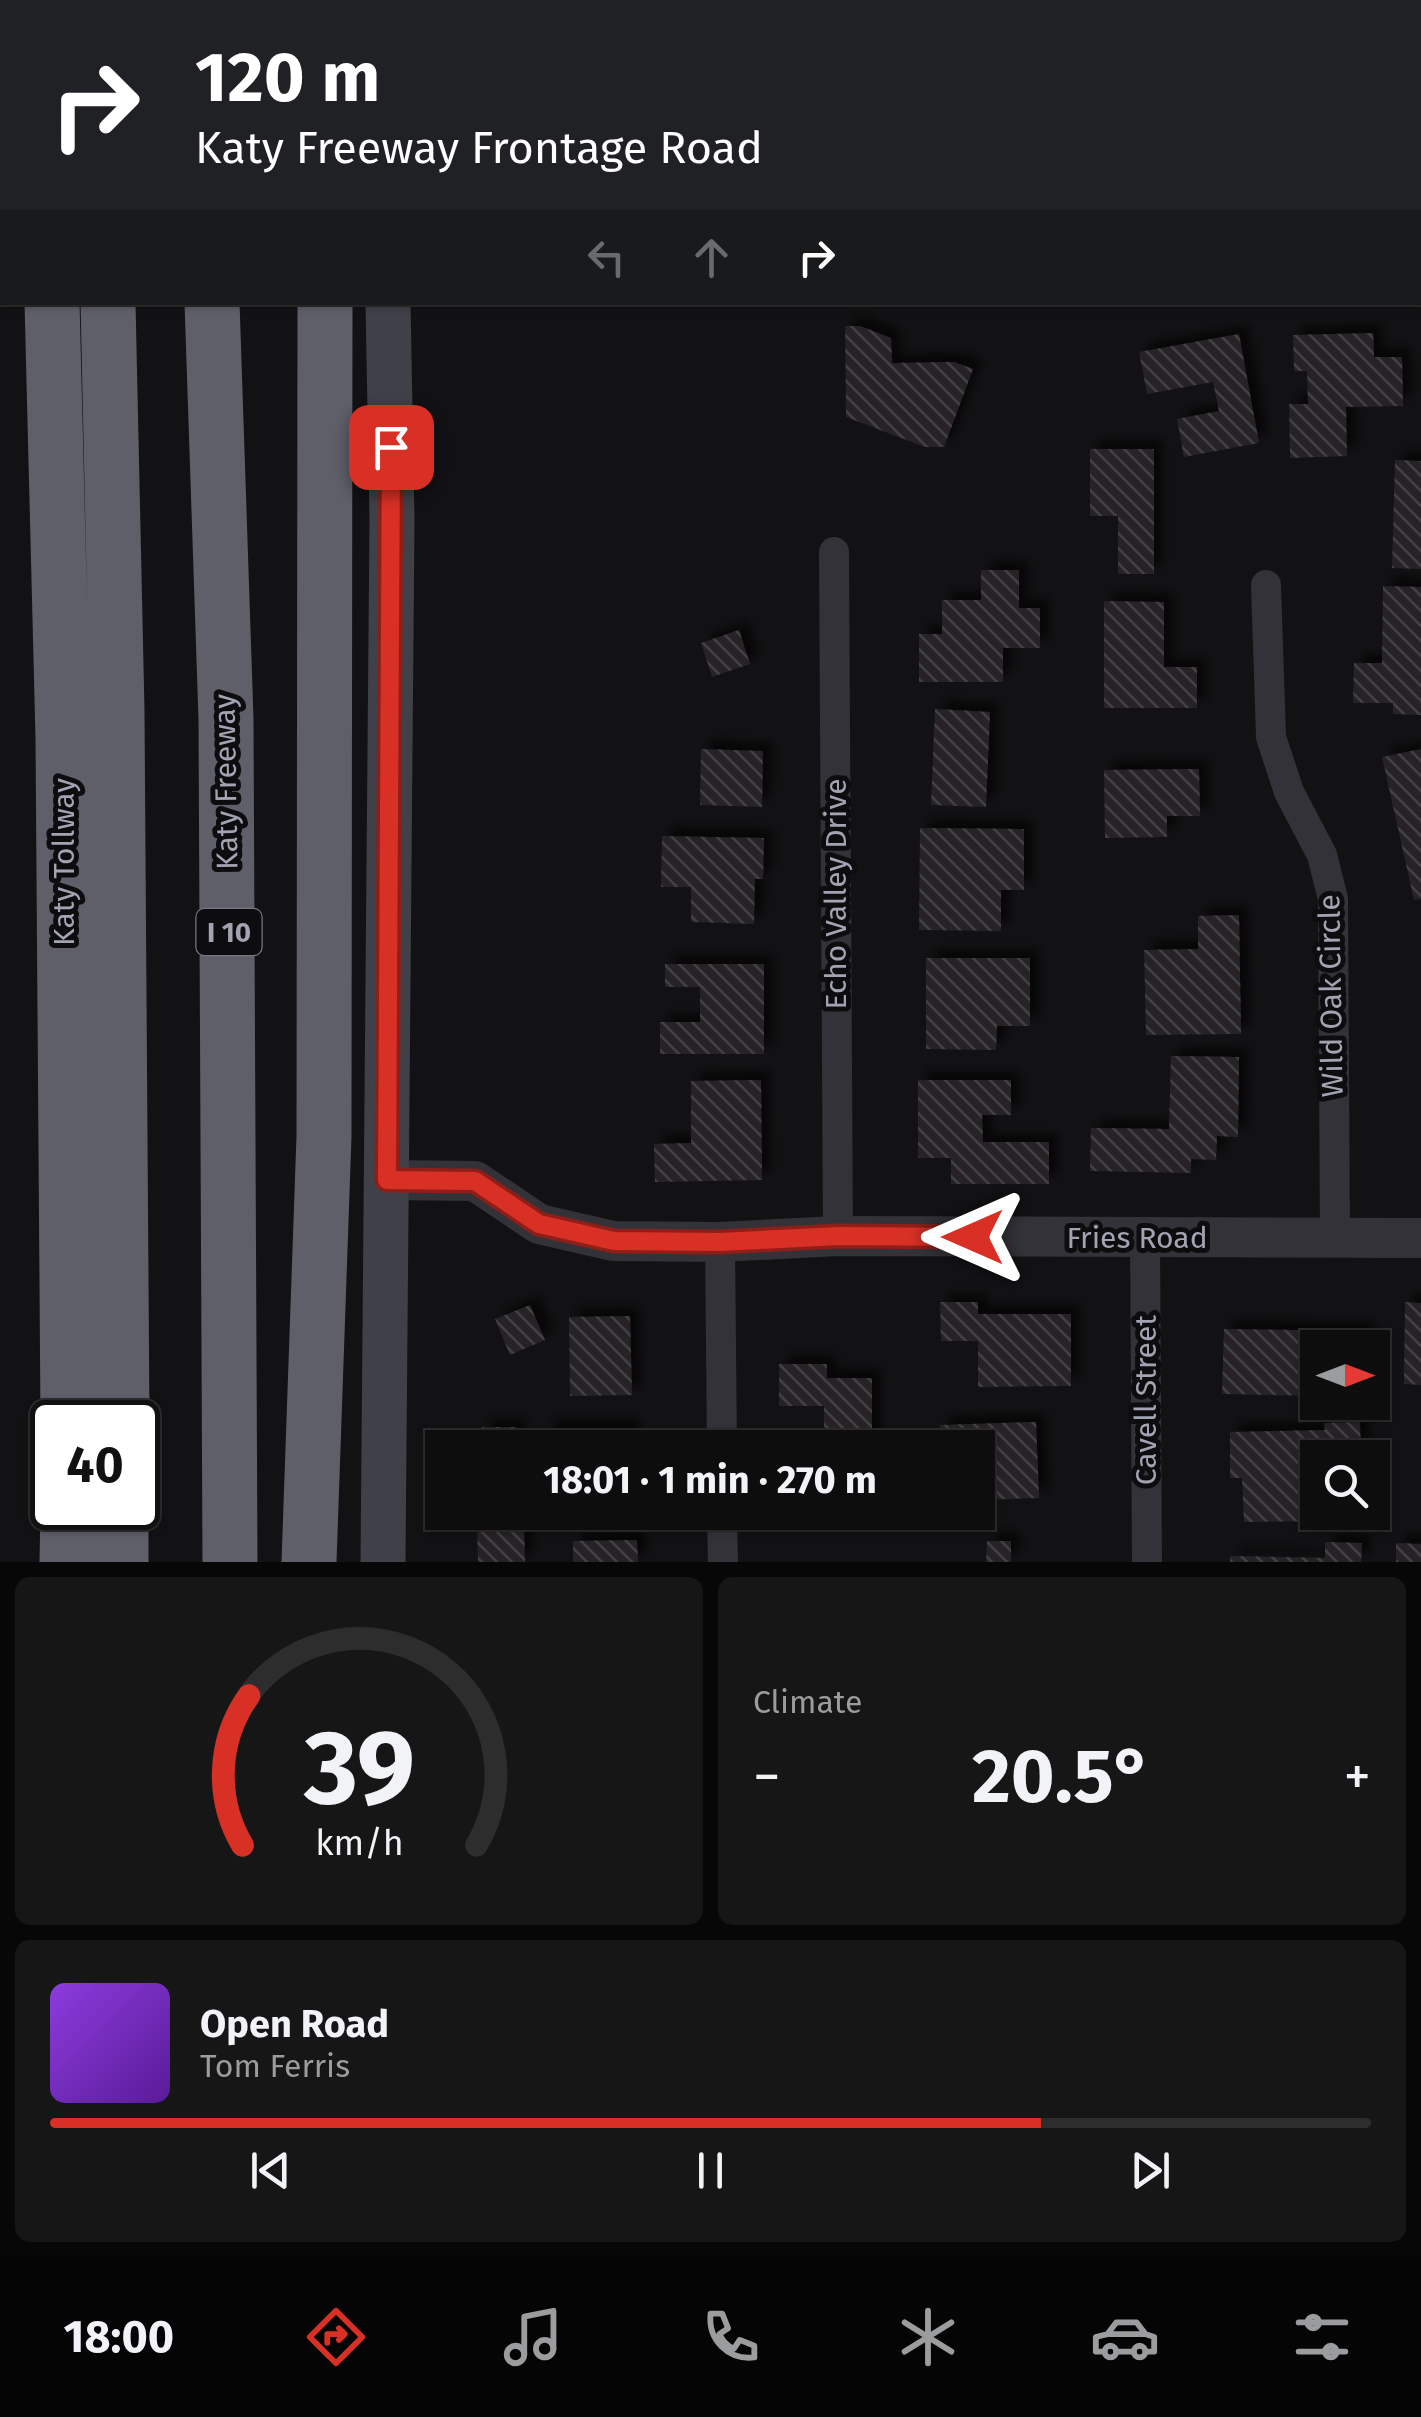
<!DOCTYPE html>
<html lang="en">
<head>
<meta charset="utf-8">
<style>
	:root { --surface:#0e0d0e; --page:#171617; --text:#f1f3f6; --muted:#9b9c9e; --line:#2e2d2e; --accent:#d93025 }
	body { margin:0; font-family:"Fira Sans",sans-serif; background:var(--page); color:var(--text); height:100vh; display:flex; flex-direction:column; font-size:38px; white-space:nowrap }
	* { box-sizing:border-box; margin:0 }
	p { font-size:32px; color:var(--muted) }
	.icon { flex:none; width:55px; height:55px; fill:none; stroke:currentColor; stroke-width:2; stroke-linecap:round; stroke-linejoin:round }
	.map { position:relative; height:1562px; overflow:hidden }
	.details { display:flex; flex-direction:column; gap:15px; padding:15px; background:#080708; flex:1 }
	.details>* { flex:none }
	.banner { position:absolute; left:0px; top:0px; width:1422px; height:305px; box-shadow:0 2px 8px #0004,0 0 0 2px var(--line); background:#202124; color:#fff; overflow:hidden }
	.needle { width:65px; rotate:90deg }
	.tools { position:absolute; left:1300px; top:1330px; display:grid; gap:20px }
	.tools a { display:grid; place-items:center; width:90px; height:90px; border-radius:0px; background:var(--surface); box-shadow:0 2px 8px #0004,0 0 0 2px var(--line); font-size:50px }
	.speed { position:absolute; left:30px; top:1400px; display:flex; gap:20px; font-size:50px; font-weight:700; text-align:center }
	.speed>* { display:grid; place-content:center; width:130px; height:130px; border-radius:50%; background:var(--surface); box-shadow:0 2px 8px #0004,0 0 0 2px var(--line); line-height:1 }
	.speed .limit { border:5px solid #111; border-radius:15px; background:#fff; color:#111 }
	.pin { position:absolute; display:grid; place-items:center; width:85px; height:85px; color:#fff; margin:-42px; border-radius:20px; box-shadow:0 5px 15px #0006 }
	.me { position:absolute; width:110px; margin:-55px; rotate:270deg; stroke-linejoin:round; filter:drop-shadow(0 0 8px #0008) }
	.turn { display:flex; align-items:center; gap:35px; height:210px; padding:0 30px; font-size:45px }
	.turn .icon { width:130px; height:130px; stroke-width:2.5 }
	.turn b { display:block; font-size:70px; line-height:85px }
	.lanes { display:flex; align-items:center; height:95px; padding:0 30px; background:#0003; justify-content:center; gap:50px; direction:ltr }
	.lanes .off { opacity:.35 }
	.big { font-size:75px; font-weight:700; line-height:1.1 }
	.details .tile { flex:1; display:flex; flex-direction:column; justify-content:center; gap:15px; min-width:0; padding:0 35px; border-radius:15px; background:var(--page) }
	.details .dial { align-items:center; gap:0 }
	.dial svg { height:260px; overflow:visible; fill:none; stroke:var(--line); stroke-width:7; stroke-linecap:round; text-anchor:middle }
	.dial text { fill:var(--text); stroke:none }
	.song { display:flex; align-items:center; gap:30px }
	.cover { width:120px; height:120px; border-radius:15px; background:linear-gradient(135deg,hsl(270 70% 55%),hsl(270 70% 35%)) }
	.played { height:10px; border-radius:5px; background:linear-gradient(90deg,var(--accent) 75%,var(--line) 75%) }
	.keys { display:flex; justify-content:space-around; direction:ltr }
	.heat { display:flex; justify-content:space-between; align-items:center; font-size:55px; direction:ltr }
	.details .tiles { flex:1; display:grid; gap:15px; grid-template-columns:1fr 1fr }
	.tile:last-child { grid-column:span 2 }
	.trip { position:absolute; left:425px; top:1430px; width:570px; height:100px; border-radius:0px; background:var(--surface); box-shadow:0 2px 8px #0004,0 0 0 2px var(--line); font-weight:700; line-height:100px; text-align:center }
	.dock { display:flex; height:160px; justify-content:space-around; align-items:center; background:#060506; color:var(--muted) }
	.dock .icon { width:70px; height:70px }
	.dock .active { color:var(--accent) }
	.dock b { font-size:45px; color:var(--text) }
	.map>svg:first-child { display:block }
	.building { fill:url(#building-back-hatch); filter:url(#shadow) }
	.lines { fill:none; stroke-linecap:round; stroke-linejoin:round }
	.minor { stroke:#333238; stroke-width:30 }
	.tertiary { stroke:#333238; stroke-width:40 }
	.secondary { stroke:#404048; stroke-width:45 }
	.motorway { stroke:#5e5f69; stroke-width:55 }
	.route-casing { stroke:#8d1f18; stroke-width:25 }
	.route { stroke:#d93025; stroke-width:18 }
	.labels { text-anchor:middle; stroke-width:10; stroke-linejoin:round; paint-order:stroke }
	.shield { fill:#0d0c0e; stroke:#767682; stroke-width:2.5 }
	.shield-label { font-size:28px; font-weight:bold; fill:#a3a4b3 }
	.street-label { font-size:30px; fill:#a3a4b3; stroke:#0d0c0e }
</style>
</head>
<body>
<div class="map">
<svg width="1421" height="1562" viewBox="0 0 1421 1562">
	<defs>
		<pattern id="building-back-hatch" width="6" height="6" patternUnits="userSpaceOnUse" patternTransform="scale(2.5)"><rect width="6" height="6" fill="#252427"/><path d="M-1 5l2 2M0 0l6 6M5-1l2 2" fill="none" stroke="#424144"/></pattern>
		<filter id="shadow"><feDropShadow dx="9" dy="-9" stdDeviation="5" flood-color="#0009"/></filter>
	</defs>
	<rect width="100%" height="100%" fill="#121113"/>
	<path class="building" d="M845 326H860L891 338 892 363 954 362 973 369 944 447H925L846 417Z
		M1373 333 1374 357H1402L1403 406 1346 407 1347 456 1290 458 1289 404H1308L1307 371H1294L1293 335Z
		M1239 334 1259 443 1184 457 1177 419 1219 411 1213 382 1147 394 1139 352Z
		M1090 449H1154V574H1118V516H1090Z
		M1395 460 1421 461V569L1392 568Z
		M981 570H1019V608H1040V648H1003V682H919V634H942V600H981Z
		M1383 586 1421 587V715L1393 714V703H1353L1354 663H1382Z
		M1104 601 1164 602V667H1197V708H1104Z
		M739 630 750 664 712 677 701 643Z
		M935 709 990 712 986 807 931 805Z
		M701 749 763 751 762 807 700 805Z
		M1421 749V899L1414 900 1382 757Z
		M1199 769 1200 816H1167V837L1105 838 1104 770Z
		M920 828 1024 829V890H1001V931L919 930Z
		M662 836 764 838 763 879H755L754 924 691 922V887H661Z
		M1239 915 1241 1034 1146 1035 1144 950 1198 949V916Z
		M926 958H1030V1026H997L996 1050 926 1049Z
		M665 964H764V1054H660V1022H700V987H665Z
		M1171 1056 1239 1057 1238 1137 1217 1136 1216 1160 1191 1159V1173L1090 1171 1091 1128 1169 1129Z
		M761 1080 762 1180 655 1182 654 1144 691 1143V1081Z
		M918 1080H1011V1115H982L983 1142H1049V1184H951V1158H918Z
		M940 1302H978V1314H1071V1386L978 1387V1341H941Z
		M1405 1302 1421 1303V1385L1404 1384Z
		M530 1305 545 1340 510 1355 495 1319Z
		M630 1316 632 1395 570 1396 569 1317Z
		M1224 1329 1365 1331V1348H1318V1396L1222 1394Z
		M779 1364H827V1378H872V1448H824V1406H779Z
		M1036 1422 1039 1498 978 1500V1448H941L940 1425Z
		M1360 1422 1361 1458H1318V1512H1330V1521L1244 1522 1242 1478H1230V1432L1325 1430 1324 1423Z
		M482 1427H516V1448H482Z
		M545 1428H631V1448H545Z
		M825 1512H864V1529L825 1530Z
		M524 1525 525 1562H478L477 1526Z
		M637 1540 638 1562H573V1541Z
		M987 1541H1011V1562H986Z
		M1325 1542 1362 1543 1361 1562H1230V1556L1325 1558Z
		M1396 1543 1421 1544V1562H1396Z"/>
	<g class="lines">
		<path class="minor" d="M850 2 851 0
			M1420 76H1421
			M834 552 838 1236
			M1266 585 1271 737 1289 792 1322 855 1333 899 1335 1239
			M1145 1238 1147 1562
			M720 1242 722 1448
			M722 1512 723 1562"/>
		<path class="tertiary" d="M387 1180 475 1181 539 1224 613 1241 720 1242 838 1236 1421 1238"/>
		<path class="secondary" d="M379 0V2
			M383 1562 392 519 388 302"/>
		<path class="motorway" d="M43 0V2
			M98 0V2
			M201 0V2
			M328 2V0
			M52 302 63 738 68 1422
			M108 302 117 711 122 1422
			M212 302 226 719 230 1562
			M67 1562 68 1508
			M121 1562V1508
			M309 1562 324 1136 325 302"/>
	</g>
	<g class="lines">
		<defs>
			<path id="route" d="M391 447 387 1180 475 1181 539 1224 614 1241 720 1242 838 1236 973 1237"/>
		</defs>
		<use href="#route" class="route-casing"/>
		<use href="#route" class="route"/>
	</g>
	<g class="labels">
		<rect class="shield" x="196.5" y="909" width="65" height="46" rx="8"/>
		<g class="shield-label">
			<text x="229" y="942">I 10</text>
		</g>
		<g class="street-label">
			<text transform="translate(226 782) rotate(-91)" y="10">Katy Freeway</text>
			<text transform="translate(64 862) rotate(-90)" y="10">Katy Tollway</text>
			<text transform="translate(836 894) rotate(-90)" y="10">Echo Valley Drive</text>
			<text transform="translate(1331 996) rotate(-91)" y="10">Wild Oak Circle</text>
			<text x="1137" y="1248">Fries Road</text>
			<text transform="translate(1146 1400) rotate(-90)" y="10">Cavell Street</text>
		</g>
	</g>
</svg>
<div class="tools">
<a><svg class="needle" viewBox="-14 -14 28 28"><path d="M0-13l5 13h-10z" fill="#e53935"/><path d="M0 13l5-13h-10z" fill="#9b9c9e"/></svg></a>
<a><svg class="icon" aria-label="search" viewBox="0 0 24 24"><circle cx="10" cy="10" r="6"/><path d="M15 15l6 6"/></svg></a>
</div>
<div class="speed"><div class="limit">40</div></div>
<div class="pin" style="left:391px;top:447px;background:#d93025"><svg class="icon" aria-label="arrive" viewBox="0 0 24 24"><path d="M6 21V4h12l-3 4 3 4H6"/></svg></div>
<svg class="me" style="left:973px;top:1237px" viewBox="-20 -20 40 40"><path d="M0-17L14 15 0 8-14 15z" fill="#d93025" stroke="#fff" stroke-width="4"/></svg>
<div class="trip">18:01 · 1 min · 270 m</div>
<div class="banner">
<div class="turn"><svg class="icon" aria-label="right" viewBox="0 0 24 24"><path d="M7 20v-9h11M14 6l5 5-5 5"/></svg><div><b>120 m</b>Katy Freeway Frontage Road</div></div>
<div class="lanes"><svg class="icon off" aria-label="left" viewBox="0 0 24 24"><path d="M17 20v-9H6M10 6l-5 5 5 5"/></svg><svg class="icon off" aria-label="ahead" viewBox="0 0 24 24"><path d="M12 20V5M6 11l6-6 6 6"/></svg><svg class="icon" aria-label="right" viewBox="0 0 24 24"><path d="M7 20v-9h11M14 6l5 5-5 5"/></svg></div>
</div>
</div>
<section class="details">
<div class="tiles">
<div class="tile dial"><svg viewBox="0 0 100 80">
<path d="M14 69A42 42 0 1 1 86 69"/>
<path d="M14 69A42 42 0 0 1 16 23" stroke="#d93025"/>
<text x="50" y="56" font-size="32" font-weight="700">39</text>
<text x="50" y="72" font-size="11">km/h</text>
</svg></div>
<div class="tile"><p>Climate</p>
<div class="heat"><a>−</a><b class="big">20.5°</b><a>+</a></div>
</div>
<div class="tile">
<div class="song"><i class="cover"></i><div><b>Open Road</b><p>Tom Ferris</p></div></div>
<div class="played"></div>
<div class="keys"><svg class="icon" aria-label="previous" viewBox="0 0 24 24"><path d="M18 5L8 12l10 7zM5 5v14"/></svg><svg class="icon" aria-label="pause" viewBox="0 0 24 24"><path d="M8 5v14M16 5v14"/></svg><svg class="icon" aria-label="next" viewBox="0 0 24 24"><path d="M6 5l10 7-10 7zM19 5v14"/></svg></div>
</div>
</div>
</section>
<nav class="dock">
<b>18:00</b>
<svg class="icon active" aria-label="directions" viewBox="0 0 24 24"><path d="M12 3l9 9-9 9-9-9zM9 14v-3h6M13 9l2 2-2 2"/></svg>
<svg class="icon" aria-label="music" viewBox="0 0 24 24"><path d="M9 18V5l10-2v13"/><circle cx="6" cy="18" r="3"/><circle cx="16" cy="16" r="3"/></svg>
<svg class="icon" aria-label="phone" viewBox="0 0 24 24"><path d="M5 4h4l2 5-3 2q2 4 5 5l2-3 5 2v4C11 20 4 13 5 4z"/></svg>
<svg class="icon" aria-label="climate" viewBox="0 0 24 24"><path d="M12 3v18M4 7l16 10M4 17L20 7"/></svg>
<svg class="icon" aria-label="car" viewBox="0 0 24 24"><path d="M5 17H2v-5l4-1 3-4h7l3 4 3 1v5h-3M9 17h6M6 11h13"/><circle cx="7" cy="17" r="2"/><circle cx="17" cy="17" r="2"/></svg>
<svg class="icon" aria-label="filters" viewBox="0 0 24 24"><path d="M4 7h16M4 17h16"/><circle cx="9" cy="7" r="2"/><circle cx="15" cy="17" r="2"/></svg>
</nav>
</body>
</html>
